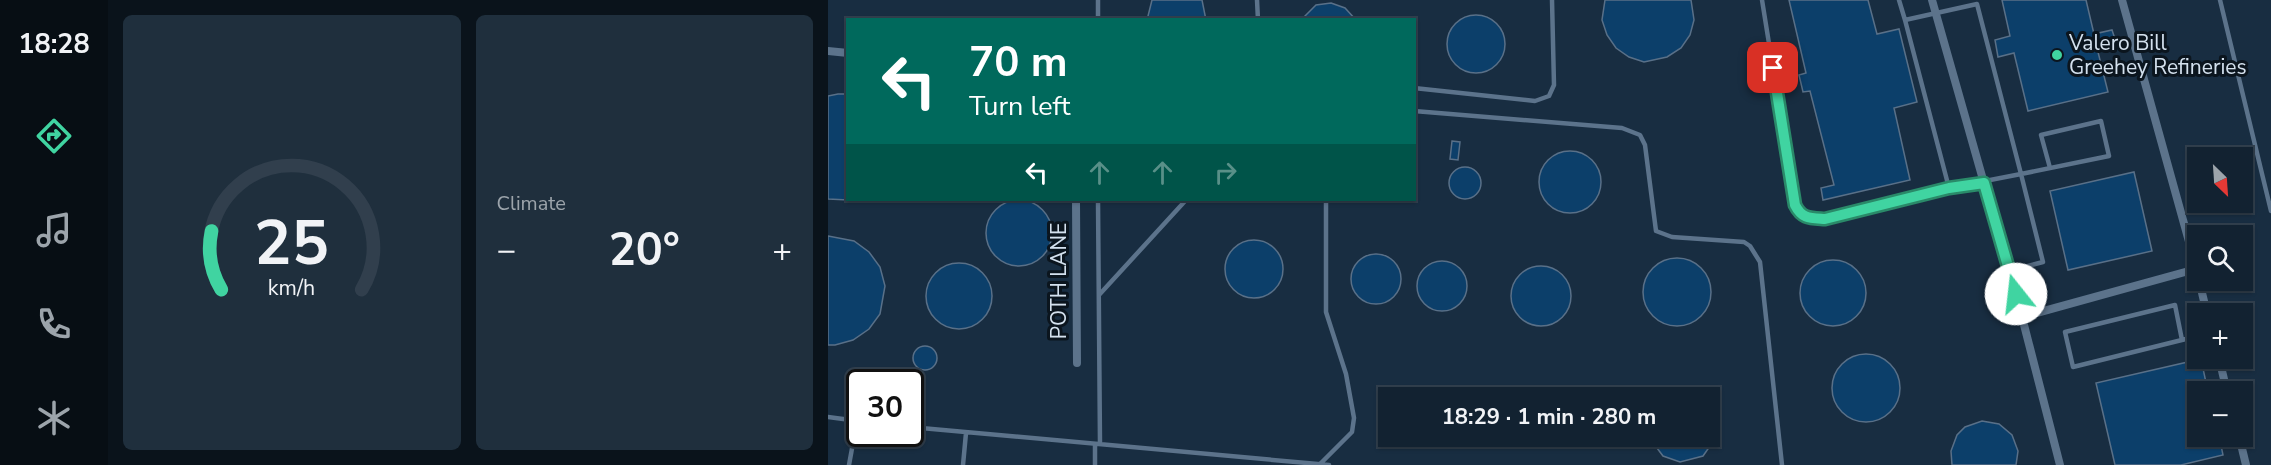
<!DOCTYPE html>
<html lang="en">
<head>
<meta charset="utf-8">
<style>
	:root { --surface:#122231; --page:#1f2f3d; --text:#f1f3f6; --muted:#9ca4ab; --line:#313f4d; --accent:#40d4a1 }
	body { margin:0; font-family:"Nunito Sans",sans-serif; background:var(--page); color:var(--text); height:100vh; display:flex; flex-direction:column; font-size:22px; white-space:nowrap }
	* { box-sizing:border-box; margin:0 }
	p { font-size:20px; color:var(--muted) }
	.icon { flex:none; width:33px; height:33px; fill:none; stroke:currentColor; stroke-width:2; stroke-linecap:round; stroke-linejoin:round }
	.map { position:relative; flex:1; overflow:hidden }
	.panel { display:flex; flex-direction:column; gap:15px; padding:15px; background:#0a131b; width:720px }
	.panel>* { flex:none }
	.guide { position:absolute; left:18px; top:18px; width:570px; height:183px; border-radius:0px; box-shadow:0 2px 4px #0004,0 0 0 2px var(--line); background:#00695c; color:#fff; overflow:hidden }
	.needle { width:39px; rotate:155deg }
	.controls { position:absolute; left:1359px; top:147px; display:grid; gap:12px }
	.controls a { display:grid; place-items:center; width:66px; height:66px; border-radius:0px; background:var(--surface); box-shadow:0 2px 4px #0004,0 0 0 2px var(--line); font-size:30px }
	.speed { position:absolute; left:18px; top:369px; display:flex; gap:12px; font-size:30px; font-weight:700; text-align:center }
	.speed>* { display:grid; place-content:center; width:78px; height:78px; border-radius:50%; background:var(--surface); box-shadow:0 2px 4px #0004,0 0 0 2px var(--line); line-height:1 }
	.speed .limit { border:3px solid #111; border-radius:9px; background:#fff; color:#111 }
	.pin { position:absolute; display:grid; place-items:center; width:51px; height:51px; color:#fff; margin:-26px; border-radius:12px; box-shadow:0 3px 9px #0006 }
	.me { position:absolute; width:66px; margin:-33px; rotate:344deg; stroke-linejoin:round; filter:drop-shadow(0 0 4px #0008) }
	.turn { display:flex; align-items:center; gap:21px; height:126px; padding:0 24px; font-size:27px }
	.turn .icon { width:78px; height:78px; stroke-width:2.5 }
	.turn b { display:block; font-size:42px; line-height:51px }
	.lanes { display:flex; align-items:center; height:57px; padding:0 24px; background:#0003; justify-content:center; gap:30px; direction:ltr }
	.lanes .off { opacity:.35 }
	.big { font-size:45px; font-weight:700; line-height:1.1 }
	.panel .card { flex:1; display:flex; flex-direction:column; justify-content:center; gap:9px; min-width:0; padding:0 21px; border-radius:9px; background:var(--page) }
	.panel .dial { align-items:center; gap:0 }
	.dial svg { height:156px; overflow:visible; fill:none; stroke:var(--line); stroke-width:7; stroke-linecap:round; text-anchor:middle }
	.dial text { fill:var(--text); stroke:none }
	.heat { display:flex; justify-content:space-between; align-items:center; font-size:33px; direction:ltr }
	.panel .tiles { flex:1; display:grid; gap:15px; grid-template-columns:repeat(2,1fr) }
	.trip { position:absolute; left:550px; top:387px; width:342px; height:60px; border-radius:0px; background:var(--surface); box-shadow:0 2px 4px #0004,0 0 0 2px var(--line); font-weight:700; line-height:60px; text-align:center }
	main { display:flex; flex:1; min-height:0 }
	.tabs { display:flex; flex-direction:column; width:108px; justify-content:space-around; align-items:center; background:#070e14; color:var(--muted) }
	.tabs .icon { width:42px; height:42px }
	.tabs .current { color:var(--accent) }
	.tabs b { font-size:27px; color:var(--text) }
	.map>svg:first-child { display:block }
	.building { fill:#0c3f6a; stroke:#597088; stroke-width:1.5 }
	.lines { fill:none; stroke-linecap:round; stroke-linejoin:round }
	.service { stroke:#5c738b; stroke-width:4.5 }
	.minor { stroke:#5c738b; stroke-width:8 }
	.route-casing { stroke:#2a8a69; stroke-width:15 }
	.route { stroke:#40d4a1; stroke-width:10 }
	.poi-dot { fill:#40d4a1; stroke:#0b151e; stroke-width:2 }
	.labels { text-anchor:middle; stroke-width:6; stroke-linejoin:round; paint-order:stroke }
	.poi-label { font-size:21px; fill:#d4e1ee; stroke:#0b151e; text-anchor:start }
	.street-label { font-size:21px; fill:#d4e1ee; stroke:#0b151e }
</style>
</head>
<body>
<main>
<nav class="tabs">
<b>18:28</b>
<svg class="icon current" aria-label="directions" viewBox="0 0 24 24"><path d="M12 3l9 9-9 9-9-9zM9 14v-3h6M13 9l2 2-2 2"/></svg>
<svg class="icon" aria-label="music" viewBox="0 0 24 24"><path d="M9 18V5l10-2v13"/><circle cx="6" cy="18" r="3"/><circle cx="16" cy="16" r="3"/></svg>
<svg class="icon" aria-label="phone" viewBox="0 0 24 24"><path d="M5 4h4l2 5-3 2q2 4 5 5l2-3 5 2v4C11 20 4 13 5 4z"/></svg>
<svg class="icon" aria-label="climate" viewBox="0 0 24 24"><path d="M12 3v18M4 7l16 10M4 17L20 7"/></svg>
</nav>
<section class="panel">
<div class="tiles">
<div class="card dial"><svg viewBox="0 0 100 80">
<path d="M14 69A42 42 0 1 1 86 69"/>
<path d="M14 69A42 42 0 0 1 9 39" stroke="#40d4a1"/>
<text x="50" y="56" font-size="32" font-weight="700">25</text>
<text x="50" y="72" font-size="11">km/h</text>
</svg></div>
<div class="card"><p>Climate</p>
<div class="heat"><a>−</a><b class="big">20°</b><a>+</a></div>
</div>
</div>
</section>
<div class="map">
<svg width="1443" height="465" viewBox="0 0 1443 465">
	<rect width="100%" height="100%" fill="#182d41"/>
	<path class="building" d="M324 0H374L378 20H319Z
		M777 0H863L866 20 862 35 853 48 839 57 816 62 801 57 788 48 779 35 774 20Z
		M961 0H1040L1049 34 1071 29 1089 102 1066 108 1082 180 995 200 993 188 1006 185 982 91 975 92 971 75 978 73Z
		M1174 0H1258L1266 34 1284 30 1287 39 1268 44 1280 92 1200 111 1186 53 1170 57 1167 40 1182 36Z
		M503 3 517 8 528 20H473L488 5Z
		M619 44a29 29 0 1 1 58 0a29 29 0 1 1-58 0Z
		M10 94H20V200L0 199V96Z
		M624 141 632 142 630 160 622 159Z
		M711 182a31 31 0 1 1 62 0a31 31 0 1 1-62 0Z
		M621 183a16 16 0 1 1 32 0a16 16 0 1 1-32 0Z
		M1306 172 1324 251 1240 270 1222 191Z
		M158 233a33 33 0 1 1 66 0a33 33 0 1 1-66 0Z
		M0 236 26 241 41 252 52 267 57 286 52 314 41 329 25 340 7 345H0Z
		M397 269a29 29 0 1 1 58 0a29 29 0 1 1-58 0Z
		M523 279a25 25 0 1 1 50 0a25 25 0 1 1-50 0Z
		M815 292a34 34 0 1 1 68 0a34 34 0 1 1-68 0Z
		M972 293a33 33 0 1 1 66 0a33 33 0 1 1-66 0Z
		M589 286a25 25 0 1 1 50 0a25 25 0 1 1-50 0Z
		M98 296a33 33 0 1 1 66 0a33 33 0 1 1-66 0Z
		M683 296a30 30 0 1 1 60 0a30 30 0 1 1-60 0Z
		M85 358a12 12 0 1 1 24 0a12 12 0 1 1-24 0Z
		M1004 388a34 34 0 1 1 68 0a34 34 0 1 1-68 0Z
		M1373 359 1380 392H1370V436H1391L1395 455 1353 465H1287L1268 383Z
		M1154 421 1171 424 1184 435 1190 451 1188 465H1124L1123 451 1129 435 1137 427Z
		M820 436H889L875 456 852 462 835 456Z"/>
	<g class="lines">
		<path class="service" d="M270 0V20
			M429 0 430 20
			M934 0 967 205C974 219 982 218 997 219L1121 188
			M1071 0 1077 20
			M1392 0 1443 211
			M1149 4 1193 174 1121 188 1077 20Z
			M586 88 707 101 721 96 726 85 724 0
			M586 111 794 128 812 135 817 145 828 231 844 237 916 242 922 246 932 262 954 465
			M270 200 272 444
			M1181 271 1215 262 1193 174 1281 156 1273 121 1213 135 1222 168
			M271 295 358 200
			M1354 340 1347 305 1237 332 1245 367 1370 336
			M0 417 30 421
			M82 427 501 465
			M492 464 524 432 526 418 518 374 498 312V200
			M21 465 29 421
			M135 465 138 433
			M267 465V444"/>
		<path class="minor" d="M1104 0 1194 317 1232 465
			M1294 0 1370 274
			M0 51 20 53
			M248 200 249 363
			M1371 280 1379 314
			M1194 317 1368 269
			M1391 358 1399 392
			M1411 436 1418 465"/>
	</g>
	<g class="lines">
		<defs>
			<path id="route" d="M945 68 967 205C974 219 982 218 997 219L1121 188 1156 183 1188 294"/>
		</defs>
		<use href="#route" class="route-casing"/>
		<use href="#route" class="route"/>
	</g>
	<circle class="poi-dot" cx="1229" cy="55" r="6"/>
	<g class="labels">
		<g class="poi-label">
			<text x="1241" y="50">Valero Bill<tspan x="1241" dy="24">Greehey Refineries</tspan></text>
		</g>
		<g class="street-label">
			<text transform="translate(231 281) rotate(-90)" y="7">POTH LANE</text>
		</g>
	</g>
</svg>
<div class="controls">
<a><svg class="needle" viewBox="-14 -14 28 28"><path d="M0-13l5 13h-10z" fill="#e53935"/><path d="M0 13l5-13h-10z" fill="#9ca4ab"/></svg></a>
<a><svg class="icon" aria-label="search" viewBox="0 0 24 24"><circle cx="10" cy="10" r="6"/><path d="M15 15l6 6"/></svg></a>
<a>+</a>
<a>−</a>
</div>
<div class="speed"><div class="limit">30</div></div>
<div class="pin" style="left:945px;top:68px;background:#d93025"><svg class="icon" aria-label="arrive" viewBox="0 0 24 24"><path d="M6 21V4h12l-3 4 3 4H6"/></svg></div>
<svg class="me" style="left:1188px;top:294px" viewBox="-20 -20 40 40"><circle r="19" fill="#fff"/><path d="M0-13L10 11 0 6-10 11z" fill="#40d4a1"/></svg>
<div class="trip">18:29 · 1 min · 280 m</div>
<div class="guide">
<div class="turn"><svg class="icon" aria-label="left" viewBox="0 0 24 24"><path d="M17 20v-9H6M10 6l-5 5 5 5"/></svg><div><b>70 m</b>Turn left</div></div>
<div class="lanes"><svg class="icon" aria-label="left" viewBox="0 0 24 24"><path d="M17 20v-9H6M10 6l-5 5 5 5"/></svg><svg class="icon off" aria-label="ahead" viewBox="0 0 24 24"><path d="M12 20V5M6 11l6-6 6 6"/></svg><svg class="icon off" aria-label="ahead" viewBox="0 0 24 24"><path d="M12 20V5M6 11l6-6 6 6"/></svg><svg class="icon off" aria-label="right" viewBox="0 0 24 24"><path d="M7 20v-9h11M14 6l5 5-5 5"/></svg></div>
</div>
</div>
</main>
</body>
</html>
